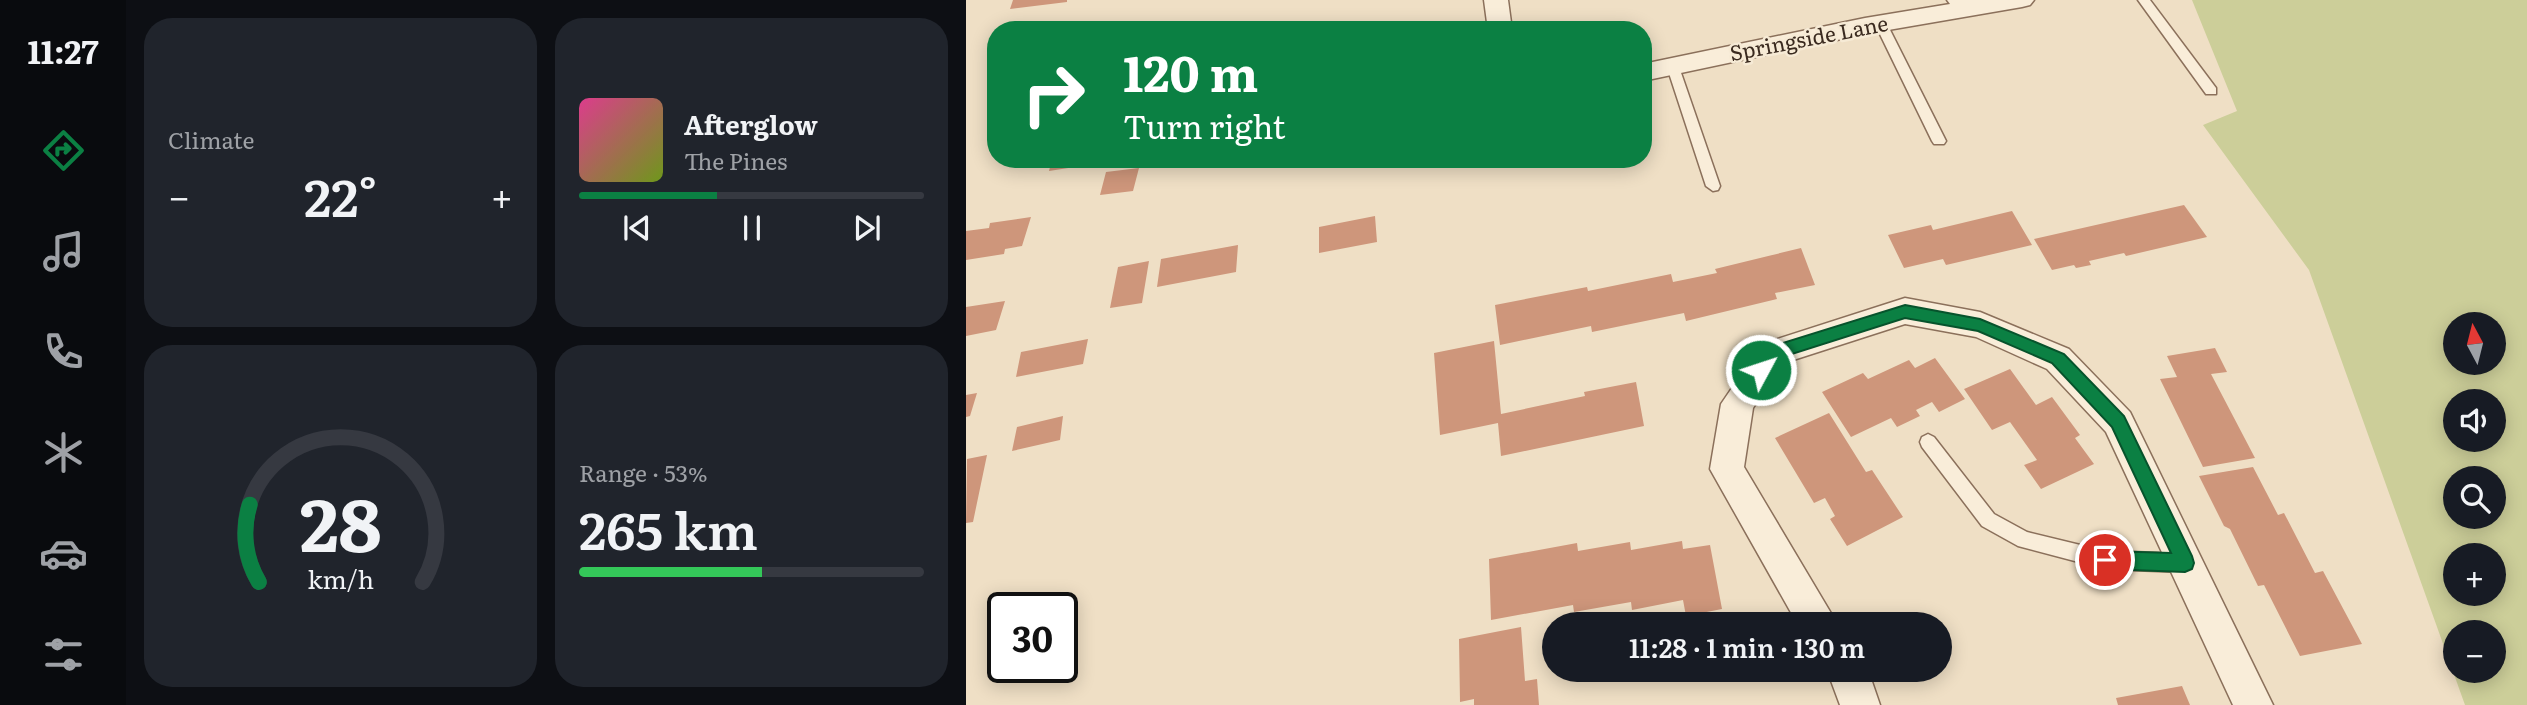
<!DOCTYPE html>
<html lang="en">
<head>
<meta charset="utf-8">
<style>
	:root { --surface:#171b24; --page:#20242c; --text:#f1f3f6; --muted:#9ea1a6; --line:#363941; --accent:#0b8043 }
	body { margin:0; font-family:Literata,serif; background:var(--page); color:var(--text); height:100vh; display:flex; flex-direction:column; font-size:26px; white-space:nowrap }
	* { box-sizing:border-box; margin:0 }
	p { font-size:23px; color:var(--muted) }
	.icon { flex:none; width:38px; height:38px; fill:none; stroke:currentColor; stroke-width:2; stroke-linecap:round; stroke-linejoin:round }
	.map { position:relative; flex:1; overflow:hidden }
	.sheet { display:flex; flex-direction:column; gap:18px; padding:18px; background:#0d0f14; width:840px }
	.sheet>* { flex:none }
	.banner { position:absolute; left:21px; top:21px; width:665px; height:147px; border-radius:28px; box-shadow:0 4px 18px #0003; background:#0b8043; color:#fff; overflow:hidden }
	.needle { width:46px; rotate:353deg }
	.tools { position:absolute; left:1477px; top:312px; display:grid; gap:14px }
	.tools a { display:grid; place-items:center; width:63px; height:63px; border-radius:50%; background:var(--surface); box-shadow:0 4px 18px #0003; font-size:35px }
	.speed { position:absolute; left:21px; top:592px; display:flex; gap:14px; font-size:35px; font-weight:700; text-align:center }
	.speed>* { display:grid; place-content:center; width:91px; height:91px; border-radius:50%; background:var(--surface); box-shadow:0 4px 18px #0003; line-height:1 }
	.speed .limit { border:4px solid #111; border-radius:10px; background:#fff; color:#111 }
	.pin { position:absolute; display:grid; place-items:center; width:60px; height:60px; color:#fff; margin:-30px; border:4px solid #fff; border-radius:50%; box-shadow:0 2px 7px #0007 }
	.me { position:absolute; width:77px; margin:-38px; rotate:50deg; stroke-linejoin:round; filter:drop-shadow(0 0 5px #0008) }
	.turn { display:flex; align-items:center; gap:24px; height:147px; padding:0 21px; font-size:32px }
	.turn .icon { width:91px; height:91px; stroke-width:2.5 }
	.turn b { display:block; font-size:49px; line-height:60px }
	.big { font-size:52px; font-weight:600; line-height:1.1 }
	.sheet .tile { flex:1; display:flex; flex-direction:column; justify-content:center; gap:10px; min-width:0; padding:0 24px; border-radius:28px; background:var(--page) }
	.sheet .dial { align-items:center; gap:0 }
	.dial svg { height:182px; overflow:visible; fill:none; stroke:var(--line); stroke-width:7; stroke-linecap:round; text-anchor:middle }
	.dial text { fill:var(--text); stroke:none }
	.song { display:flex; align-items:center; gap:21px }
	.cover { width:84px; height:84px; border-radius:10px; background:linear-gradient(135deg,hsl(330 70% 55%),hsl(80 70% 35%)) }
	.played { height:7px; border-radius:4px; background:linear-gradient(90deg,var(--accent) 40%,var(--line) 40%) }
	.keys { display:flex; justify-content:space-around; direction:ltr }
	.heat { display:flex; justify-content:space-between; align-items:center; font-size:38px; direction:ltr }
	.charge { height:10px; border-radius:5px; background:linear-gradient(90deg,#34c759 53%,var(--line) 0) }
	.sheet .tiles { flex:1; display:grid; gap:18px; grid-template-columns:repeat(2,1fr) }
	.trip { position:absolute; left:576px; top:612px; width:410px; height:70px; border-radius:35px; background:var(--surface); box-shadow:0 4px 18px #0003; font-weight:600; line-height:70px; text-align:center }
	main { display:flex; flex:1; min-height:0 }
	.tab-bar { display:flex; flex-direction:column; width:126px; justify-content:space-around; align-items:center; background:#090b0e; color:var(--muted) }
	.tab-bar .icon { width:49px; height:49px }
	.tab-bar .on { color:var(--accent) }
	.tab-bar b { font-size:32px; color:var(--text) }
	.map>svg:first-child { display:block }
	.green { fill:#ccce99; fill-rule:evenodd }
	.building { fill:#ce967b }
	.lines { fill:none; stroke-linecap:round; stroke-linejoin:round }
	.lane-casing { stroke:#8b705b; stroke-width:3 }
	.street-casing { stroke:#8b705b; stroke-width:3 }
	.lane { fill:#f9edd9; fill-rule:evenodd }
	.street { fill:#f9edd9; fill-rule:evenodd }
	.route { fill:#0b8043; stroke:#07532c; stroke-width:2 }
	.labels { text-anchor:middle; stroke-width:5; stroke-linejoin:round; paint-order:stroke }
	.far-street-label { font-size:21px; fill:#3a2a1f; stroke:#f6ead5 }
</style>
</head>
<body>
<main>
<nav class="tab-bar">
<b>11:27</b>
<svg class="icon on" aria-label="directions" viewBox="0 0 24 24"><path d="M12 3l9 9-9 9-9-9zM9 14v-3h6M13 9l2 2-2 2"/></svg>
<svg class="icon" aria-label="music" viewBox="0 0 24 24"><path d="M9 18V5l10-2v13"/><circle cx="6" cy="18" r="3"/><circle cx="16" cy="16" r="3"/></svg>
<svg class="icon" aria-label="phone" viewBox="0 0 24 24"><path d="M5 4h4l2 5-3 2q2 4 5 5l2-3 5 2v4C11 20 4 13 5 4z"/></svg>
<svg class="icon" aria-label="climate" viewBox="0 0 24 24"><path d="M12 3v18M4 7l16 10M4 17L20 7"/></svg>
<svg class="icon" aria-label="car" viewBox="0 0 24 24"><path d="M5 17H2v-5l4-1 3-4h7l3 4 3 1v5h-3M9 17h6M6 11h13"/><circle cx="7" cy="17" r="2"/><circle cx="17" cy="17" r="2"/></svg>
<svg class="icon" aria-label="filters" viewBox="0 0 24 24"><path d="M4 7h16M4 17h16"/><circle cx="9" cy="7" r="2"/><circle cx="15" cy="17" r="2"/></svg>
</nav>
<section class="sheet">
<div class="tiles">
<div class="tile"><p>Climate</p>
<div class="heat"><a>−</a><b class="big">22°</b><a>+</a></div>
</div>
<div class="tile">
<div class="song"><i class="cover"></i><div><b>Afterglow</b><p>The Pines</p></div></div>
<div class="played"></div>
<div class="keys"><svg class="icon" aria-label="previous" viewBox="0 0 24 24"><path d="M18 5L8 12l10 7zM5 5v14"/></svg><svg class="icon" aria-label="pause" viewBox="0 0 24 24"><path d="M8 5v14M16 5v14"/></svg><svg class="icon" aria-label="next" viewBox="0 0 24 24"><path d="M6 5l10 7-10 7zM19 5v14"/></svg></div>
</div>
<div class="tile dial"><svg viewBox="0 0 100 80">
<path d="M14 69A42 42 0 1 1 86 69"/>
<path d="M14 69A42 42 0 0 1 10 35" stroke="#0b8043"/>
<text x="50" y="56" font-size="32" font-weight="700">28</text>
<text x="50" y="72" font-size="11">km/h</text>
</svg></div>
<div class="tile"><p>Range · 53%</p><b class="big">265 km</b><div class="charge"></div></div>
</div>
</section>
<div class="map">
<svg width="1561" height="705" viewBox="0 0 1561 705">
	<rect width="100%" height="100%" fill="#efdfc5"/>
	<path class="green" d="M1226 0H1561V705H1499L1343 270 1237 125 1271 111ZM1489 324H1528V362H1489ZM1489 401H1528V439H1489ZM1489 478H1528V516H1489ZM1489 555H1528V593H1489ZM1489 632H1528V670H1489Z"/>
	<path class="building" d="M47 0H101V2L44 9Z
		M86 159H117L115 166 83 171Z
		M173 168 167 191 134 195 140 172Z
		M1218 205 1241 237 1160 256 1158 253 1123 261 1125 265 1110 268 1108 265 1086 270 1068 239Z
		M1046 211 1066 245 980 265 977 259 938 268 922 235 965 225 967 230Z
		M409 216 411 242 353 253V227Z
		M65 217 56 246 39 249 38 254 0 260V231L23 228 24 223Z
		M272 245 270 272 191 287 195 259Z
		M835 248 849 285 809 293 811 299 720 321 718 313 626 332 625 326 534 345 529 305 621 287 622 291 705 274 707 282 751 273 749 269Z
		M183 261 176 303 144 308 152 267Z
		M39 301 30 330 0 336V307Z
		M122 339 117 364 50 377 55 352Z
		M528 341 535 414 619 396 618 392 670 382 678 426 535 456 532 423 474 435 468 353Z
		M1249 348 1261 372 1245 374 1289 458 1237 467 1194 379 1211 377 1201 356Z
		M969 358 999 399 973 412 966 402 950 410 954 416 931 427 925 418 885 437 856 392 897 373 902 379 943 360 949 368Z
		M1044 369 1070 405 1086 397 1114 435 1109 438 1128 464 1075 489 1058 465 1071 460 1044 422 1026 430 998 389Z
		M11 393 4 416 0 417V395Z
		M863 413 900 472 906 470 937 517 881 546 864 519 869 516 859 498 848 503 809 438Z
		M97 416 94 440 46 451 51 427Z
		M21 455 7 522 0 523 1 459Z
		M1287 467 1312 515 1318 513 1349 573 1357 571 1396 644 1334 656 1298 585 1292 586 1264 529 1258 526 1233 476Z
		M716 541 717 549 744 545 756 609 720 616 717 600 666 610 665 602 608 612 607 605 525 620 523 559 611 543 612 551 664 542 665 550Z
		M555 627 559 681 571 679 573 705H508V699L494 702 493 639Z
		M1216 686 1224 705H1152L1150 698Z"/>
	<g class="lines">
		<defs>
			<path id="lane" d="M1172 0H1184L1250 88V94H1240Z
				M915 20 921 24 980 141 978 144H968L966 141 909 24Z
				M707 63 713 67 754 186 752 190 747 191 740 186 701 67Z
				M962 434 968 437 1028 514 1061 532 1139 551 1219 554 1225 557 1228 563 1225 569 1219 572 1139 569 1052 546 1016 526 956 447 954 442 956 437Z"/>
			<path id="street" d="M518 0H542L546 30H522Z
				M981 0H1068L1064 5 1056 7 899 34 677 81V64L899 18 984 4Z
				M939 298 1014 312 1103 349 1164 412 1307 705H1267L1140 432 1081 369 1010 337 939 324 818 363 787 408 778 467 872 625H832L744 469 755 404 796 344Z
				M861 670H902L914 705H874Z"/>
		</defs>
		<use href="#lane" class="lane-casing"/>
		<use href="#street" class="street-casing"/>
		<use href="#lane" class="lane"/>
		<use href="#street" class="street"/>
	</g>
	<path class="route" d="M939 305 1014 319 1098 354 1158 416 1226 556 1228 563 1226 569 1219 572 1139 569 1133 566 1130 560 1133 554 1139 551 1205 553 1146 427 1086 363 1012 331 939 318 813 358C806 367 802 379 789 375L787 370 801 348Z"/>
	<g class="labels">
		<g class="far-street-label">
			<text transform="translate(843 39) rotate(-11)" y="7">Springside Lane</text>
		</g>
	</g>
</svg>
<div class="tools">
<a><svg class="needle" viewBox="-14 -14 28 28"><path d="M0-13l5 13h-10z" fill="#e53935"/><path d="M0 13l5-13h-10z" fill="#9ea1a6"/></svg></a>
<a><svg class="icon" aria-label="sound" viewBox="0 0 24 24"><path d="M4 9h4l5-4v14l-5-4H4zM17 9q2 3 0 6"/></svg></a>
<a><svg class="icon" aria-label="search" viewBox="0 0 24 24"><circle cx="10" cy="10" r="6"/><path d="M15 15l6 6"/></svg></a>
<a>+</a>
<a>−</a>
</div>
<div class="speed"><div class="limit">30</div></div>
<div class="pin" style="left:1139px;top:560px;background:#d93025"><svg class="icon" aria-label="arrive" viewBox="0 0 24 24"><path d="M6 21V4h12l-3 4 3 4H6"/></svg></div>
<svg class="me" style="left:795px;top:370px" viewBox="-20 -20 40 40"><circle r="17" fill="#0b8043" stroke="#fff" stroke-width="3"/><path d="M0-11L8 9 0 5-8 9z" fill="#fff"/></svg>
<div class="trip">11:28 · 1 min · 130 m</div>
<div class="banner">
<div class="turn"><svg class="icon" aria-label="right" viewBox="0 0 24 24"><path d="M7 20v-9h11M14 6l5 5-5 5"/></svg><div><b>120 m</b>Turn right</div></div>
</div>
</div>
</main>
</body>
</html>
